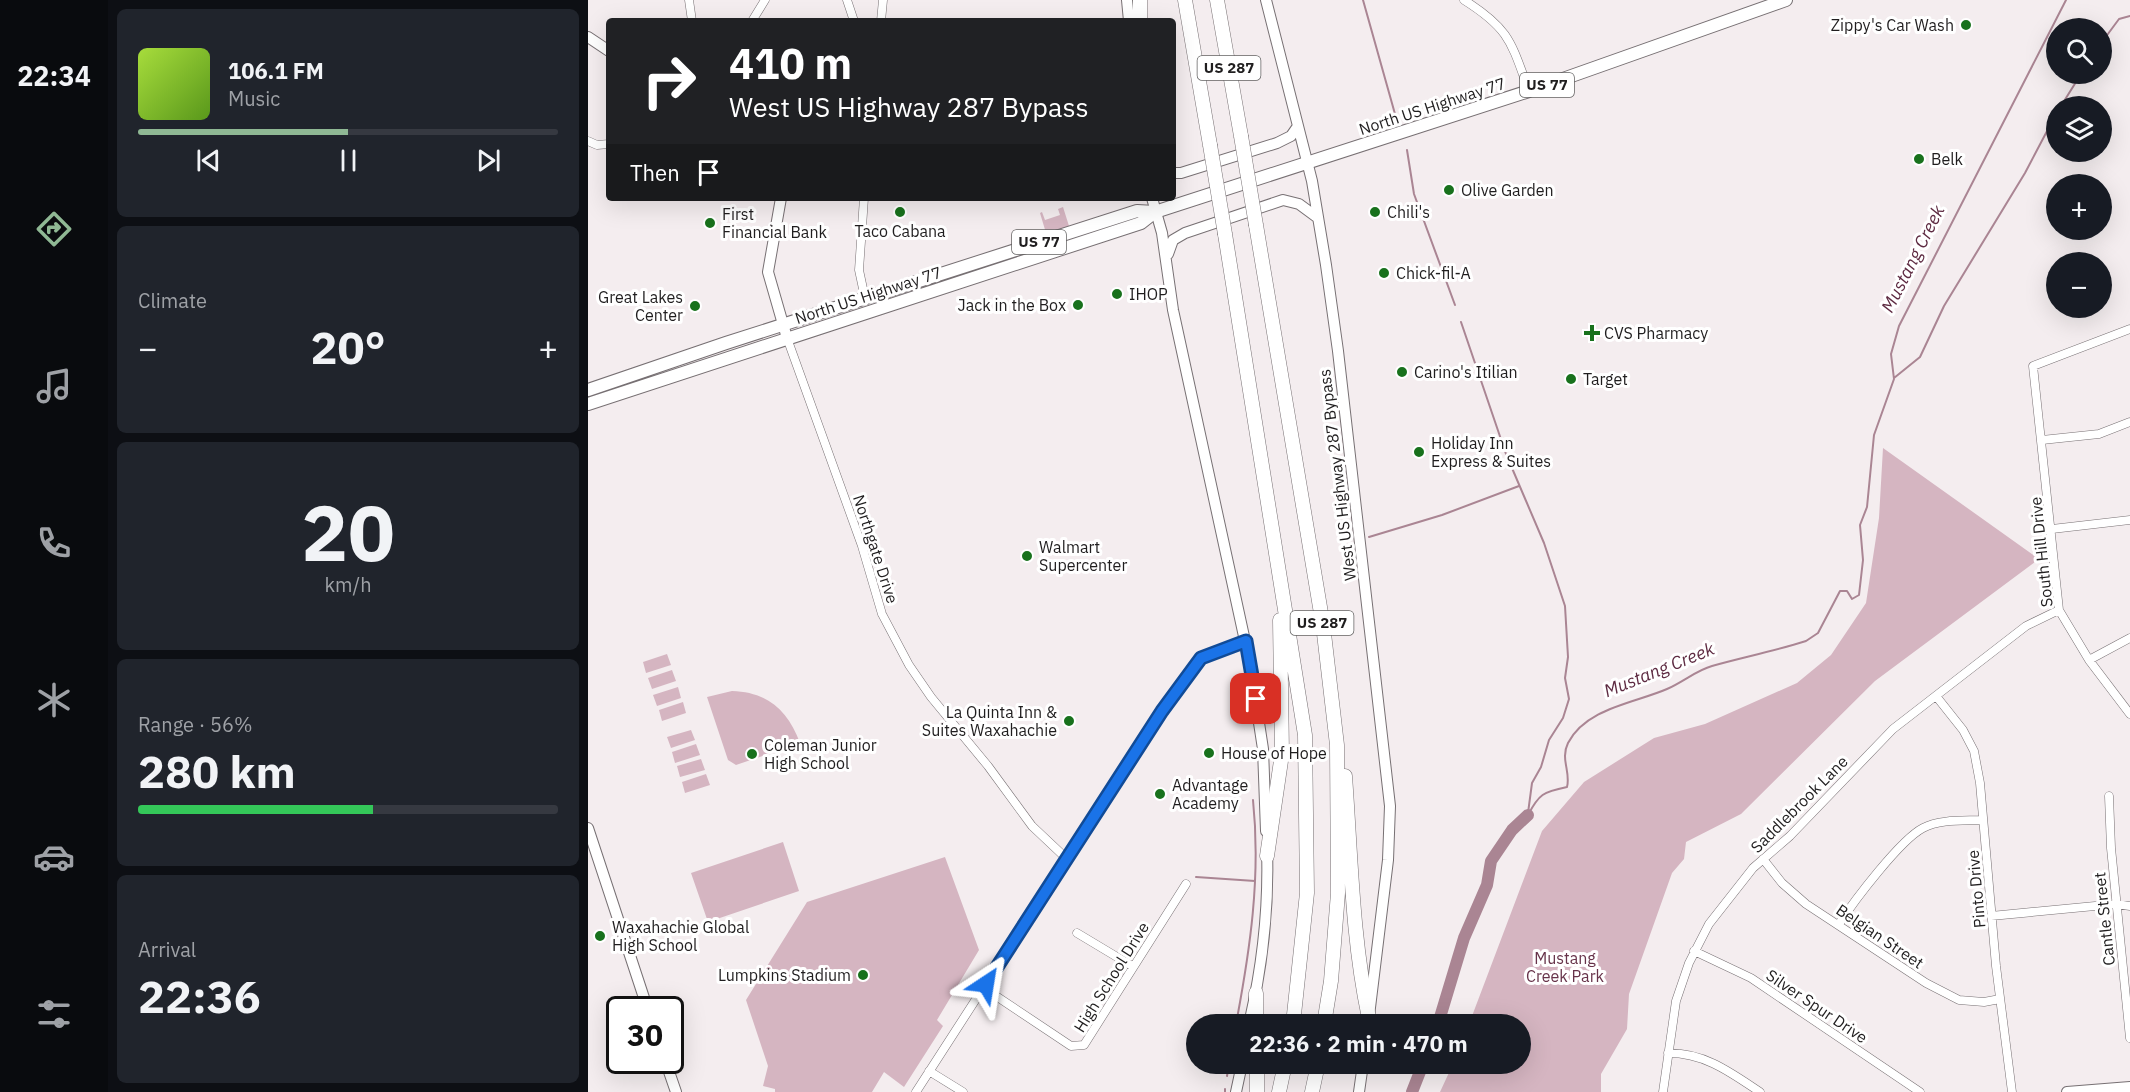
<!DOCTYPE html>
<html lang="en">
<head>
<meta charset="utf-8">
<style>
	:root { --surface:#171b24; --page:#20242c; --text:#f1f3f6; --muted:#9ea1a6; --line:#363941; --accent:#8fb894 }
	body { margin:0; font-family:"IBM Plex Sans",sans-serif; background:var(--page); color:var(--text); height:100vh; display:flex; flex-direction:column; font-size:22px; white-space:nowrap }
	* { box-sizing:border-box; margin:0 }
	p { font-size:20px; color:var(--muted) }
	.icon { flex:none; width:33px; height:33px; fill:none; stroke:currentColor; stroke-width:2; stroke-linecap:round; stroke-linejoin:round }
	.map { position:relative; flex:1; overflow:hidden }
	.side { display:flex; flex-direction:column; gap:9px; padding:9px; background:#0d0f14; width:480px }
	.side>* { flex:none }
	.hud { position:absolute; left:18px; top:18px; width:570px; height:183px; border-radius:6px; box-shadow:0 6px 24px #0002; background:#202124; color:#fff; overflow:hidden }
	.tools { position:absolute; left:1458px; top:18px; display:grid; gap:12px }
	.tools a { display:grid; place-items:center; width:66px; height:66px; border-radius:50%; background:var(--surface); box-shadow:0 6px 24px #0002; font-size:30px }
	.speed { position:absolute; left:18px; top:996px; display:flex; gap:12px; font-size:30px; font-weight:700; text-align:center }
	.speed>* { display:grid; place-content:center; width:78px; height:78px; border-radius:50%; background:var(--surface); box-shadow:0 6px 24px #0002; line-height:1 }
	.speed .limit { border:3px solid #111; border-radius:9px; background:#fff; color:#111 }
	.pin { position:absolute; display:grid; place-items:center; width:51px; height:51px; color:#fff; margin:-26px; border-radius:12px; box-shadow:0 3px 9px #0006 }
	.me { position:absolute; width:66px; margin:-33px; rotate:33deg; stroke-linejoin:round; filter:drop-shadow(0 0 4px #0008) }
	.turn { display:flex; align-items:center; gap:21px; height:126px; padding:0 24px; font-size:27px }
	.turn .icon { width:78px; height:78px; stroke-width:2.5 }
	.turn b { display:block; font-size:42px; line-height:51px }
	.then { display:flex; align-items:center; height:57px; padding:0 24px; background:#0003; gap:12px; font-size:22px }
	.big { font-size:45px; font-weight:700; line-height:1.1 }
	.side .tile { flex:1; display:flex; flex-direction:column; justify-content:center; gap:9px; min-width:0; padding:0 21px; border-radius:9px; background:var(--page) }
	.side .dial { align-items:center; gap:0 }
	.dial b { font-size:78px; line-height:1 }
	.song { display:flex; align-items:center; gap:18px }
	.cover { width:72px; height:72px; border-radius:9px; background:linear-gradient(135deg,hsl(80 70% 55%),hsl(90 70% 35%)) }
	.played { height:6px; border-radius:3px; background:linear-gradient(90deg,var(--accent) 50%,var(--line) 50%) }
	.keys { display:flex; justify-content:space-around; direction:ltr }
	.heat { display:flex; justify-content:space-between; align-items:center; font-size:33px; direction:ltr }
	.charge { height:9px; border-radius:4px; background:linear-gradient(90deg,#34c759 56%,var(--line) 0) }
	.trip { position:absolute; left:598px; top:1014px; width:345px; height:60px; border-radius:30px; background:var(--surface); box-shadow:0 6px 24px #0002; font-weight:700; line-height:60px; text-align:center }
	main { display:flex; flex:1; min-height:0 }
	.menu { display:flex; flex-direction:column; width:108px; justify-content:space-around; align-items:center; background:#090b0e; color:var(--muted) }
	.menu .icon { width:42px; height:42px }
	.menu .on { color:var(--accent) }
	.menu b { font-size:27px; color:var(--text) }
	.map>svg:first-child { display:block }
	.green { fill:#d5b5c1 }
	.lines { fill:none; stroke-linecap:round; stroke-linejoin:round }
	.stream { stroke:#aa8593; stroke-width:2 }
	.river { stroke:#aa8593; stroke-width:12 }
	.street-casing { stroke:#777073; stroke-width:9 }
	.secondary-casing { stroke:#777073; stroke-width:12 }
	.primary-casing { stroke:#777073; stroke-width:14 }
	.highway-casing { stroke:#777073; stroke-width:15 }
	.street { stroke:#fff; stroke-width:8 }
	.secondary { stroke:#fff; stroke-width:10 }
	.primary { stroke:#fff; stroke-width:12 }
	.highway { stroke:#fff; stroke-width:14 }
	.highway-bridge-casing { stroke:#777073; stroke-width:15; stroke-linecap:butt }
	.highway-bridge { stroke:#fff; stroke-width:14 }
	.route-casing { stroke:#114b97; stroke-width:15 }
	.route { stroke:#1a73e8; stroke-width:10 }
	.poi-dot { fill:#18711c; stroke:#fff; stroke-width:2 }
	.labels { text-anchor:middle; stroke-width:6; stroke-linejoin:round; paint-order:stroke }
	.shield { fill:#fff; stroke:#636262; stroke-width:1.5 }
	.shield-label { font-size:15px; font-weight:bold; fill:#201e1f }
	.poi-label { font-size:16px; fill:#201e1f; stroke:#fff; text-anchor:start }
	.street-label { font-size:16px; fill:#201e1f; stroke:#fff }
	.park-label { font-size:16px; fill:#67334a; stroke:#fff }
	.water-label { font-size:18px; font-style:italic; fill:#5e2b42; stroke:#fff }
</style>
</head>
<body>
<main>
<nav class="menu">
<b>22:34</b>
<svg class="icon on" aria-label="directions" viewBox="0 0 24 24"><path d="M12 3l9 9-9 9-9-9zM9 14v-3h6M13 9l2 2-2 2"/></svg>
<svg class="icon" aria-label="music" viewBox="0 0 24 24"><path d="M9 18V5l10-2v13"/><circle cx="6" cy="18" r="3"/><circle cx="16" cy="16" r="3"/></svg>
<svg class="icon" aria-label="phone" viewBox="0 0 24 24"><path d="M5 4h4l2 5-3 2q2 4 5 5l2-3 5 2v4C11 20 4 13 5 4z"/></svg>
<svg class="icon" aria-label="climate" viewBox="0 0 24 24"><path d="M12 3v18M4 7l16 10M4 17L20 7"/></svg>
<svg class="icon" aria-label="car" viewBox="0 0 24 24"><path d="M5 17H2v-5l4-1 3-4h7l3 4 3 1v5h-3M9 17h6M6 11h13"/><circle cx="7" cy="17" r="2"/><circle cx="17" cy="17" r="2"/></svg>
<svg class="icon" aria-label="filters" viewBox="0 0 24 24"><path d="M4 7h16M4 17h16"/><circle cx="9" cy="7" r="2"/><circle cx="15" cy="17" r="2"/></svg>
</nav>
<section class="side">
<div class="tile">
<div class="song"><i class="cover"></i><div><b>106.1 FM</b><p>Music</p></div></div>
<div class="played"></div>
<div class="keys"><svg class="icon" aria-label="previous" viewBox="0 0 24 24"><path d="M18 5L8 12l10 7zM5 5v14"/></svg><svg class="icon" aria-label="pause" viewBox="0 0 24 24"><path d="M8 5v14M16 5v14"/></svg><svg class="icon" aria-label="next" viewBox="0 0 24 24"><path d="M6 5l10 7-10 7zM19 5v14"/></svg></div>
</div>
<div class="tile"><p>Climate</p>
<div class="heat"><a>−</a><b class="big">20°</b><a>+</a></div>
</div>
<div class="tile dial"><b>20</b><p>km/h</p></div>
<div class="tile"><p>Range · 56%</p><b class="big">280 km</b><div class="charge"></div></div>
<div class="tile"><p>Arrival</p><b class="big">22:36</b></div>
</section>
<div class="map">
<svg width="1542" height="1092" viewBox="0 0 1542 1092">
	<rect width="100%" height="100%" fill="#f4edef"/>
	<path class="green" d="M475 207 481 226 478 231 464 235 458 233 452 213 454 212 457 220 472 215 470 209Z
		M1295 448 1451 559 1287 681 1153 814 1098 842 1096 859 1084 873 1041 994 1039 1029 1013 1074V1092H852L865 1064H933V1024H881L954 831 996 782 1066 738 1117 724 1209 683 1243 655 1278 603 1291 518Z
		M79 654 83 665 58 673 55 662Z
		M84 670 88 681 64 689 60 678Z
		M90 687 93 698 69 706 65 695Z
		M144 691C180 692 200 711 212 743L148 765 140 760 119 697Z
		M95 702 98 713 74 721 71 710Z
		M103 730 107 740 83 748 79 737Z
		M108 744 112 755 87 763 84 752Z
		M113 759 117 770 92 777 89 766Z
		M118 774 122 785 97 793 94 782Z
		M195 842 211 891 120 922 103 873Z
		M357 857 391 950 349 1020 355 1026 316 1087 296 1072 284 1092H187V1089L175 1086 180 1066 158 1000 219 902Z"/>
	<g class="lines">
		<path class="stream" d="M775 0 807 114
			M1514 42 1531 19 1542 16
			M1473 106 1493 74
			M819 150 826 194 867 305
			M873 322 918 454 956 543 977 606 980 657 977 678 981 699 975 718 961 740 953 767 944 783 940 813
			M1306 378 1332 357 1356 306 1437 173 1468 114
			M781 537 854 515 931 486
			M940 815C951 794 955 792 979 787 983 772 972 759 980 743 998 708 1047 703 1079 689 1095 682 1109 670 1124 666 1156 657 1187 651 1218 641L1230 633 1252 591H1259L1264 599 1271 595 1275 560 1272 525 1279 507 1286 435 1306 379 1303 354 1311 326 1478 0
			M608 877 667 881
			M648 1024C662 950 673 877 665 800
			M639 1076 641 1064
			M637 1092V1089"/>
		<path class="river" d="M850 1024 876 938 899 885 903 861 924 830 940 815
			M824 1092 835 1064"/>
		<defs>
			<path id="street" d="M101 0 104 21
				M259 0 266 21
				M876 0C922 29 923 42 941 91
				M164 21 177 0
				M293 21 295 0
				M0 141 9 145 21 144
				M276 198 271 270 277 298
				M1542 329 1445 366 1471 610 1501 660 1542 714
				M199 338 274 546 294 614 321 665 343 697 400 766 444 826 479 859
				M1454 440 1511 434 1542 422
				M1464 529 1542 520
				M1501 660 1542 638
				M1348 696 1375 730 1386 751 1392 783 1408 966 1424 1092
				M1521 796 1523 848 1542 1038
				M1175 859 1194 883 1218 904 1338 983 1371 1000 1396 1002 1412 999
				M1403 916 1528 904 1542 906
				M1251 924C1266 901 1312 840 1335 828 1352 819 1376 821 1395 820
				M489 933 544 966
				M1106 951 1163 978 1332 1092
				M396 988 483 1046 496 1045 598 884
				M1080 1053C1117 1053 1142 1072 1172 1092
				M341 1071 375 1092
				M328 1092 574 711 613 658 658 641
				M1075 1092 1088 1001 1101 963 1121 924 1165 868 1202 836 1305 729 1438 626 1471 610"/>
			<path id="secondary" d="M539 0 541 21
				M678 0 724 181 738 265 750 351 802 806 800 860 780 1024
				M0 37 21 51
				M585 173H593L689 143 703 136 710 126
				M193 198 180 272 199 338
				M564 198 574 233 585 310 662 664 675 749 678 831
				M580 254 585 240 597 233 695 200 711 204 730 218
				M0 828 60 1010
				M661 1024C674 968 681 907 679 849
				M77 1060 88 1092
				M648 1092 654 1064
				M771 1092 775 1064
				M1479 1092 1542 1087"/>
			<path id="primary" d="M0 390 138 343 549 211 567 212
				M0 404 553 223 567 212 941 91 1198 0"/>
			<path id="highway" d="M597 0 622 145
				M629 0 653 136
				M552 21V0
				M668 225 735 625 749 745 750 893 743 981 736 1024
				M637 234 717 735 719 893 705 1024
				M757 776C763 856 764 939 781 1018
				M679 856 694 754 692 620
				M668 993V1024
				M669 1064V1092
				M691 1092 697 1064
				M724 1092 730 1064"/>
		</defs>
		<use href="#street" class="street-casing"/>
		<use href="#secondary" class="secondary-casing"/>
		<use href="#primary" class="primary-casing"/>
		<use href="#highway" class="highway-casing"/>
		<use href="#street" class="street"/>
		<use href="#secondary" class="secondary"/>
		<use href="#primary" class="primary"/>
		<use href="#highway" class="highway"/>
		<defs>
			<path id="highway-bridge" d="M653 136 668 225
				M622 145 637 234"/>
		</defs>
		<use href="#highway-bridge" class="highway-bridge-casing"/>
		<use href="#highway-bridge" class="highway-bridge"/>
	</g>
	<g class="lines">
		<defs>
			<path id="route" d="M398 984 574 711 613 658 658 641 668 699"/>
		</defs>
		<use href="#route" class="route-casing"/>
		<use href="#route" class="route"/>
	</g>
	<g class="poi-dot">
		<circle cx="1378" cy="25" r="6"/>
		<circle cx="1331" cy="159" r="6"/>
		<circle cx="861" cy="190" r="6"/>
		<circle cx="312" cy="212" r="6"/>
		<circle cx="787" cy="212" r="6"/>
		<circle cx="122" cy="223" r="6"/>
		<circle cx="796" cy="273" r="6"/>
		<circle cx="529" cy="294" r="6"/>
		<circle cx="490" cy="305" r="6"/>
		<circle cx="107" cy="306" r="6"/>
		<path d="M1001 324h6v6h6v6h-6v6h-6v-6h-6v-6h6z"/>
		<circle cx="814" cy="372" r="6"/>
		<circle cx="983" cy="379" r="6"/>
		<circle cx="831" cy="452" r="6"/>
		<circle cx="439" cy="556" r="6"/>
		<circle cx="481" cy="721" r="6"/>
		<circle cx="621" cy="753" r="6"/>
		<circle cx="164" cy="754" r="6"/>
		<circle cx="572" cy="794" r="6"/>
		<circle cx="12" cy="936" r="6"/>
		<circle cx="275" cy="975" r="6"/>
	</g>
	<g class="labels">
		<g class="shield">
			<rect x="609.5" y="56" width="63" height="24" rx="4.5"/>
			<rect x="932" y="73" width="54" height="24" rx="4.5"/>
			<rect x="424" y="230" width="54" height="24" rx="4.5"/>
			<rect x="702.5" y="611" width="63" height="24" rx="4.5"/>
		</g>
		<g class="shield-label">
			<text x="641" y="73">US 287</text>
			<text x="959" y="90">US 77</text>
			<text x="451" y="247">US 77</text>
			<text x="734" y="628">US 287</text>
		</g>
		<g class="poi-label">
			<text x="1366" y="31" text-anchor="end">Zippy's Car Wash</text>
			<text x="1343" y="165">Belk</text>
			<text x="873" y="196">Olive Garden</text>
			<text x="799" y="218">Chili's</text>
			<text x="134" y="220">First<tspan x="134" dy="18">Financial Bank</tspan></text>
			<text x="312" y="237" text-anchor="middle">Taco Cabana</text>
			<text x="808" y="279">Chick-fil-A</text>
			<text x="541" y="300">IHOP</text>
			<text x="95" y="303" text-anchor="end">Great Lakes<tspan x="95" dy="18">Center</tspan></text>
			<text x="478" y="311" text-anchor="end">Jack in the Box</text>
			<text x="1016" y="339">CVS Pharmacy</text>
			<text x="826" y="378">Carino's Itilian</text>
			<text x="995" y="385">Target</text>
			<text x="843" y="449">Holiday Inn<tspan x="843" dy="18">Express &amp; Suites</tspan></text>
			<text x="451" y="553">Walmart<tspan x="451" dy="18">Supercenter</tspan></text>
			<text x="469" y="718" text-anchor="end">La Quinta Inn &amp;<tspan x="469" dy="18">Suites Waxahachie</tspan></text>
			<text x="176" y="751">Coleman Junior<tspan x="176" dy="18">High School</tspan></text>
			<text x="633" y="759">House of Hope</text>
			<text x="584" y="791">Advantage<tspan x="584" dy="18">Academy</tspan></text>
			<text x="24" y="933">Waxahachie Global<tspan x="24" dy="18">High School</tspan></text>
			<text x="263" y="981" text-anchor="end">Lumpkins Stadium</text>
		</g>
		<g class="street-label">
			<text transform="translate(844 106) rotate(-18)" y="6">North US Highway 77</text>
			<text transform="translate(280 295) rotate(-18)" y="6">North US Highway 77</text>
			<text transform="translate(749 475) rotate(-97)" y="6">West US Highway 287 Bypass</text>
			<text transform="translate(288 549) rotate(72)" y="6">Northgate Drive</text>
			<text transform="translate(1453 552) rotate(-96)" y="6">South Hill Drive</text>
			<text transform="translate(1211 804) rotate(-45)" y="6">Saddlebrook Lane</text>
			<text transform="translate(1388 889) rotate(-95)" y="6">Pinto Drive</text>
			<text transform="translate(1516 919) rotate(-96)" y="6">Cantle Street</text>
			<text transform="translate(1292 936) rotate(34)" y="6">Belgian Street</text>
			<text transform="translate(523 977) rotate(-58)" y="6">High School Drive</text>
			<text transform="translate(1229 1006) rotate(34)" y="6">Silver Spur Drive</text>
		</g>
		<g class="park-label">
			<text x="977" y="964">Mustang<tspan x="977" dy="18">Creek Park</tspan></text>
		</g>
		<g class="water-label">
			<text transform="translate(1325 259) rotate(-63)" y="6">Mustang Creek</text>
			<text transform="translate(1071 670) rotate(-22)" y="6">Mustang Creek</text>
		</g>
	</g>
</svg>
<div class="tools">
<a><svg class="icon" aria-label="search" viewBox="0 0 24 24"><circle cx="10" cy="10" r="6"/><path d="M15 15l6 6"/></svg></a>
<a><svg class="icon" aria-label="layers" viewBox="0 0 24 24"><path d="M12 4l9 5-9 5-9-5zM3 14l9 5 9-5"/></svg></a>
<a>+</a>
<a>−</a>
</div>
<div class="speed"><div class="limit">30</div></div>
<div class="pin" style="left:668px;top:699px;background:#d93025"><svg class="icon" aria-label="arrive" viewBox="0 0 24 24"><path d="M6 21V4h12l-3 4 3 4H6"/></svg></div>
<svg class="me" style="left:398px;top:984px" viewBox="-20 -20 40 40"><path d="M0-17L14 15 0 8-14 15z" fill="#1a73e8" stroke="#fff" stroke-width="4"/></svg>
<div class="trip">22:36 · 2 min · 470 m</div>
<div class="hud">
<div class="turn"><svg class="icon" aria-label="right" viewBox="0 0 24 24"><path d="M7 20v-9h11M14 6l5 5-5 5"/></svg><div><b>410 m</b>West US Highway 287 Bypass</div></div>
<div class="then">Then<svg class="icon" aria-label="arrive" viewBox="0 0 24 24"><path d="M6 21V4h12l-3 4 3 4H6"/></svg></div>
</div>
</div>
</main>
</body>
</html>
